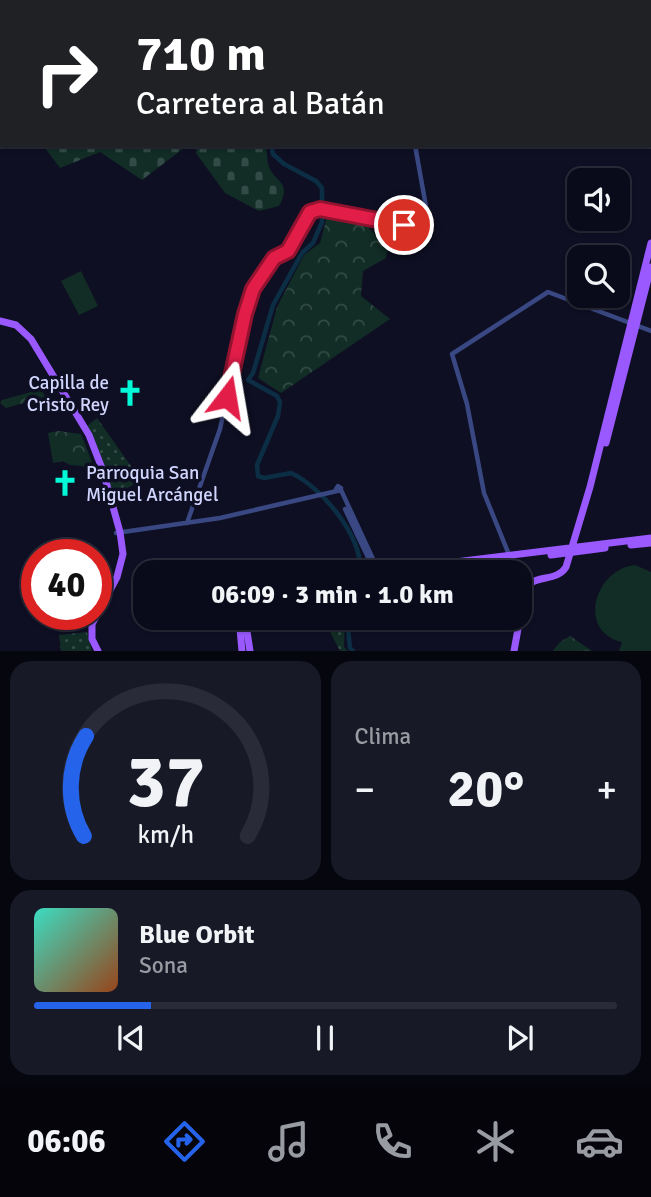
<!DOCTYPE html>
<html lang="es">
<head>
<meta charset="utf-8">
<style>
	:root { --surface:#0a0b1a; --page:#181927; --text:#f1f3f6; --muted:#999ba2; --line:#2a2b39; --accent:#2563eb }
	body { margin:0; font-family:Signika,sans-serif; background:var(--page); color:var(--text); height:100vh; display:flex; flex-direction:column; font-size:26px; white-space:nowrap }
	* { box-sizing:border-box; margin:0 }
	p { font-size:23px; color:var(--muted) }
	.icon { flex:none; width:38px; height:38px; fill:none; stroke:currentColor; stroke-width:2; stroke-linecap:round; stroke-linejoin:round }
	.map { position:relative; height:651px; overflow:hidden }
	.panel { display:flex; flex-direction:column; gap:10px; padding:10px; background:#06060e; flex:1 }
	.panel>* { flex:none }
	.guide { position:absolute; left:0px; top:0px; width:651px; height:147px; box-shadow:0 2px 5px #0004,0 0 0 2px var(--line); background:#202124; color:#fff; overflow:hidden }
	.fabs { position:absolute; left:567px; top:168px; display:grid; gap:14px }
	.fabs a { display:grid; place-items:center; width:63px; height:63px; border-radius:14px; background:var(--surface); box-shadow:0 2px 5px #0004,0 0 0 2px var(--line); font-size:35px }
	.speed { position:absolute; left:21px; top:539px; display:flex; gap:14px; font-size:35px; font-weight:700; text-align:center }
	.speed>* { display:grid; place-content:center; width:91px; height:91px; border-radius:50%; background:var(--surface); box-shadow:0 2px 5px #0004,0 0 0 2px var(--line); line-height:1 }
	.speed .limit { border:10px solid #d22; background:#fff; color:#111 }
	.pin { position:absolute; display:grid; place-items:center; width:60px; height:60px; color:#fff; margin:-30px; border:4px solid #fff; border-radius:50%; box-shadow:0 2px 7px #0007 }
	.me { position:absolute; width:77px; margin:-38px; rotate:14deg; stroke-linejoin:round; filter:drop-shadow(0 0 5px #0008) }
	.turn { display:flex; align-items:center; gap:24px; height:147px; padding:0 21px; font-size:32px }
	.turn .icon { width:91px; height:91px; stroke-width:2.5 }
	.turn b { display:block; font-size:49px; line-height:60px }
	.big { font-size:52px; font-weight:700; line-height:1.1 }
	.panel .tile { flex:1; display:flex; flex-direction:column; justify-content:center; gap:10px; min-width:0; padding:0 24px; border-radius:21px; background:var(--page) }
	.panel .dial { align-items:center; gap:0 }
	.dial svg { height:182px; overflow:visible; fill:none; stroke:var(--line); stroke-width:7; stroke-linecap:round; text-anchor:middle }
	.dial text { fill:var(--text); stroke:none }
	.song { display:flex; align-items:center; gap:21px }
	.cover { width:84px; height:84px; border-radius:10px; background:linear-gradient(135deg,hsl(170 70% 55%),hsl(20 70% 35%)) }
	.played { height:7px; border-radius:4px; background:linear-gradient(90deg,var(--accent) 20%,var(--line) 20%) }
	.keys { display:flex; justify-content:space-around; direction:ltr }
	.heat { display:flex; justify-content:space-between; align-items:center; font-size:38px; direction:ltr }
	.panel .tiles { flex:1; display:grid; gap:10px; grid-template-columns:1fr 1fr }
	.tile:last-child { grid-column:span 2 }
	.trip { position:absolute; left:133px; top:560px; width:399px; height:70px; border-radius:21px; background:var(--surface); box-shadow:0 2px 5px #0004,0 0 0 2px var(--line); font-weight:700; line-height:70px; text-align:center }
	.menu { display:flex; height:112px; justify-content:space-around; align-items:center; background:#04040a; color:var(--muted) }
	.menu .icon { width:49px; height:49px }
	.menu .selected { color:var(--accent) }
	.menu b { font-size:32px; color:var(--text) }
	.map>svg:first-child { display:block }
	.grass { fill:url(#grass-dots) }
	.forest { fill:url(#forest-crowns) }
	.cemetery { fill:url(#cemetery-stones) }
	.pitch { fill:#112d25 }
	.lines { fill:none; stroke-linecap:round; stroke-linejoin:round }
	.river { stroke:#0c2e44; stroke-width:4.5 }
	.minor { stroke:#394882; stroke-width:4.5 }
	.major { stroke:#9959fe; stroke-width:7 }
	.route-casing { stroke:#92132f; stroke-width:18 }
	.route { stroke:#e11d48; stroke-width:12 }
	.labels { text-anchor:middle; stroke-width:7; stroke-linejoin:round; paint-order:stroke }
	.poi-label { font-size:19px; fill:#d1d6ff; stroke:#0e0f23; text-anchor:end }
</style>
</head>
<body>
<div class="map">
<svg width="651" height="651" viewBox="0 0 651 651">
	<defs>
		<pattern id="grass-dots" width="8" height="8" patternUnits="userSpaceOnUse" patternTransform="scale(1.75)"><rect width="8" height="8" fill="#112d25"/><path d="M2 2h.1M6 6h.1" fill="none" stroke="#334b46" stroke-width="1.8" stroke-linecap="round"/></pattern>
		<pattern id="forest-crowns" width="20" height="18" patternUnits="userSpaceOnUse" patternTransform="scale(1.75)"><rect width="20" height="18" fill="#112d25"/><path d="M2 6a3 3 0 1 1 6 0M12 15a3 3 0 1 1 6 0" fill="none" stroke="#334b46"/></pattern>
		<pattern id="cemetery-stones" width="16" height="16" patternUnits="userSpaceOnUse" patternTransform="scale(1.75)"><rect width="16" height="16" fill="#112d25"/><path d="M2 7V4a2 2 0 0 1 4 0v3zM10 15v-3a2 2 0 0 1 4 0v3z" fill="#334b46"/></pattern>
	</defs>
	<rect width="100%" height="100%" fill="#0e0f23"/>
	<path class="grass" d="M97 418 131 466 136 483 112 497 86 427Z
		M323 618H345L344 647 348 651H340Z
		M87 632 92 651H61L59 635Z"/>
	<path class="forest" d="M327 216 369 221V228L388 248 386 258 363 271 361 296 390 319 281 393 258 378 277 307 304 255 320 243Z
		M42 389 45 397 6 408 0 403 2 400Z
		M58 431 81 434 97 475 91 476V470L84 468 83 466 70 465 63 461 53 463 48 433Z
		M570 636 592 651H553L560 642Z"/>
	<path class="cemetery" d="M43 145H188L142 180 100 152 60 168Z
		M197 145H266C267 151 267 158 268 164 274 184 293 180 279 206L259 211 225 193 196 153Z"/>
	<path class="pitch" d="M81 271 98 306 79 315 61 281Z
		M635 565 651 572V651H619L622 642C576 631 595 569 635 565Z"/>
	<g class="lines">
		<path class="river" d="M300 2 301 0
			M271 145 273 154 284 164 316 181 322 188V222L313 243 302 253 273 305 253 373 248 380 277 396 280 402 278 416 257 465 258 476 264 478 291 473C322 487 363 537 360 572
			M347 618 350 648 353 651"/>
		<path class="minor" d="M417 2 418 0
			M338 486 341 488 340 491 336 489Z
			M341 490 379 572
			M345 509 374 570
			M187 523 220 429 245 314 253 289 274 258 288 251 310 212 315 209 376 219 423 230 427 227 428 218 415 145
			M116 533 220 518 337 491
			M516 572 484 493 467 404 452 354 548 292 651 331"/>
		<path class="major" d="M0 321 16 325 31 339 89 435 103 471 120 532 123 554 117 577 92 624V639L98 651
			M606 443 651 267
			M631 545 651 543
			M551 555 605 548
			M258 572 265 566 275 565
			M366 572 409 565 439 564 651 538
			M408 572 435 568
			M520 597C530 570 555 585 566 567L590 487 651 243
			M239 618 242 651
			M245 618 250 651
			M520 618 525 594
			M514 651 520 618"/>
	</g>
	<g class="lines">
		<defs>
			<path id="route" d="M227 397 245 314 253 289 274 258 288 251 310 212 320 209 404 225"/>
		</defs>
		<use href="#route" class="route-casing"/>
		<use href="#route" class="route"/>
	</g>
	<defs>
		<symbol id="church-bare" viewBox="-9 -9 18 18"><path d="M-1.2-6h2.4v3.5h3.3v2.4h-3.3V6h-2.4V-.1h-3.3v-2.4h3.3Z" fill="#02f9d8" stroke="#0e0f23" stroke-width="2.5" paint-order="stroke"/></symbol>
	</defs>
	<g fill-rule="evenodd">
		<use href="#church-bare" x="111" y="374" width="38" height="38"/>
		<use href="#church-bare" x="46" y="464" width="38" height="38"/>
	</g>
	<g class="labels">
		<g class="poi-label">
			<text x="109" y="389">Capilla de<tspan x="109" dy="22">Cristo Rey</tspan></text>
			<text x="86" y="479" text-anchor="start">Parroquia San<tspan x="86" dy="22">Miguel Arcángel</tspan></text>
		</g>
	</g>
</svg>
<div class="fabs">
<a><svg class="icon" aria-label="sound" viewBox="0 0 24 24"><path d="M4 9h4l5-4v14l-5-4H4zM17 9q2 3 0 6"/></svg></a>
<a><svg class="icon" aria-label="search" viewBox="0 0 24 24"><circle cx="10" cy="10" r="6"/><path d="M15 15l6 6"/></svg></a>
</div>
<div class="speed"><div class="limit">40</div></div>
<div class="pin" style="left:404px;top:225px;background:#d93025"><svg class="icon" aria-label="arrive" viewBox="0 0 24 24"><path d="M6 21V4h12l-3 4 3 4H6"/></svg></div>
<svg class="me" style="left:227px;top:397px" viewBox="-20 -20 40 40"><path d="M0-17L14 15 0 8-14 15z" fill="#e11d48" stroke="#fff" stroke-width="4"/></svg>
<div class="trip">06:09 · 3 min · 1.0 km</div>
<div class="guide">
<div class="turn"><svg class="icon" aria-label="right" viewBox="0 0 24 24"><path d="M7 20v-9h11M14 6l5 5-5 5"/></svg><div><b>710 m</b>Carretera al Batán</div></div>
</div>
</div>
<section class="panel">
<div class="tiles">
<div class="tile dial"><svg viewBox="0 0 100 80">
<path d="M14 69A42 42 0 1 1 86 69"/>
<path d="M14 69A42 42 0 0 1 15 25" stroke="#2563eb"/>
<text x="50" y="56" font-size="32" font-weight="700">37</text>
<text x="50" y="72" font-size="11">km/h</text>
</svg></div>
<div class="tile"><p>Clima</p>
<div class="heat"><a>−</a><b class="big">20°</b><a>+</a></div>
</div>
<div class="tile">
<div class="song"><i class="cover"></i><div><b>Blue Orbit</b><p>Sona</p></div></div>
<div class="played"></div>
<div class="keys"><svg class="icon" aria-label="previous" viewBox="0 0 24 24"><path d="M18 5L8 12l10 7zM5 5v14"/></svg><svg class="icon" aria-label="pause" viewBox="0 0 24 24"><path d="M8 5v14M16 5v14"/></svg><svg class="icon" aria-label="next" viewBox="0 0 24 24"><path d="M6 5l10 7-10 7zM19 5v14"/></svg></div>
</div>
</div>
</section>
<nav class="menu">
<b>06:06</b>
<svg class="icon selected" aria-label="directions" viewBox="0 0 24 24"><path d="M12 3l9 9-9 9-9-9zM9 14v-3h6M13 9l2 2-2 2"/></svg>
<svg class="icon" aria-label="music" viewBox="0 0 24 24"><path d="M9 18V5l10-2v13"/><circle cx="6" cy="18" r="3"/><circle cx="16" cy="16" r="3"/></svg>
<svg class="icon" aria-label="phone" viewBox="0 0 24 24"><path d="M5 4h4l2 5-3 2q2 4 5 5l2-3 5 2v4C11 20 4 13 5 4z"/></svg>
<svg class="icon" aria-label="climate" viewBox="0 0 24 24"><path d="M12 3v18M4 7l16 10M4 17L20 7"/></svg>
<svg class="icon" aria-label="car" viewBox="0 0 24 24"><path d="M5 17H2v-5l4-1 3-4h7l3 4 3 1v5h-3M9 17h6M6 11h13"/><circle cx="7" cy="17" r="2"/><circle cx="17" cy="17" r="2"/></svg>
</nav>
</body>
</html>
